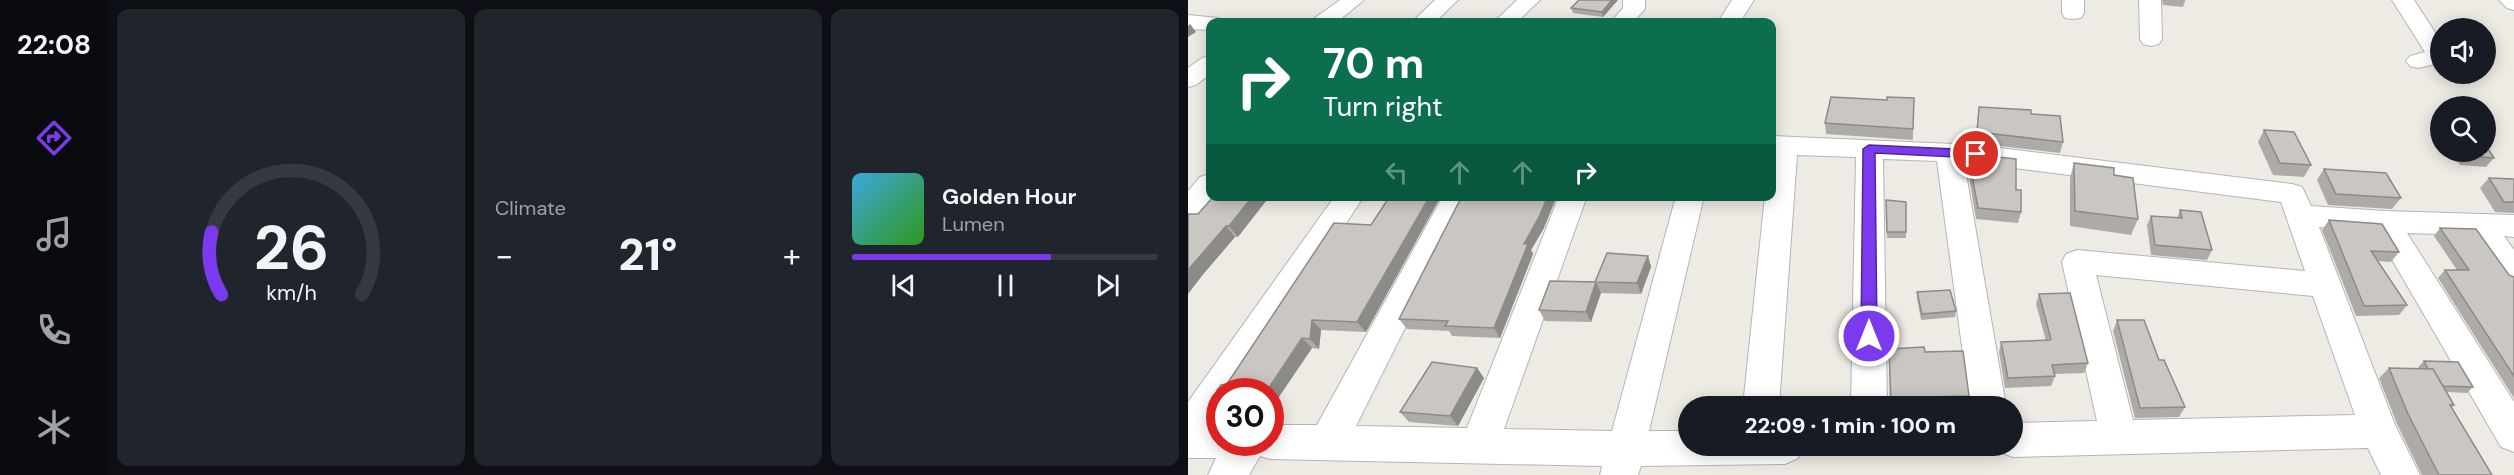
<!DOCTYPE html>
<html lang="en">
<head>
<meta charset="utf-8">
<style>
	:root { --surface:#171b24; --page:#20242c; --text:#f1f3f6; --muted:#9ea1a6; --line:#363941; --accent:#7c3aed }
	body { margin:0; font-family:"DM Sans",sans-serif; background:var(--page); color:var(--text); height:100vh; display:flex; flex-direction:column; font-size:22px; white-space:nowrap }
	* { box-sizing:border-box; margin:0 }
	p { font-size:20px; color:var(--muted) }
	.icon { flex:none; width:33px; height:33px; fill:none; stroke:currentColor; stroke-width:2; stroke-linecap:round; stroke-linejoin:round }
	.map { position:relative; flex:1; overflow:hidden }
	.drawer { display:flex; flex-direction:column; gap:9px; padding:9px; background:#0d0f14; width:1080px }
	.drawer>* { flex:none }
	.hud { position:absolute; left:18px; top:18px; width:570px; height:183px; border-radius:12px; box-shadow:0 3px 15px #0003; background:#0b6e4f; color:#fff; overflow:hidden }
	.tools { position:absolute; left:1242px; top:18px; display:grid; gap:12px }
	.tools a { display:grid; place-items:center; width:66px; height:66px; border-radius:50%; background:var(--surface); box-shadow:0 3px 15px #0003; font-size:30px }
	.speed { position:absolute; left:18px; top:378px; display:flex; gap:12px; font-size:30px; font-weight:700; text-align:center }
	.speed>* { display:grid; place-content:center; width:78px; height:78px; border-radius:50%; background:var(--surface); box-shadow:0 3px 15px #0003; line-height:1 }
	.speed .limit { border:9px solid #d22; background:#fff; color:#111 }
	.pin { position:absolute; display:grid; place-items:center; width:51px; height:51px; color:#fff; margin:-26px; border:3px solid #fff; border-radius:50%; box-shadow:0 2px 6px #0007 }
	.me { position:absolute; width:66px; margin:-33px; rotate:0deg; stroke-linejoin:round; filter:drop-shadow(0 0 4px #0008) }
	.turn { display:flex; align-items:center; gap:21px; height:126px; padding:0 18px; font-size:27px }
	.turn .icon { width:78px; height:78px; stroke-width:2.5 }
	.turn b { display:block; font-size:42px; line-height:51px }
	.lanes { display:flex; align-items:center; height:57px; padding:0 18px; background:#0003; justify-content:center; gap:30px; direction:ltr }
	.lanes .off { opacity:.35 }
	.big { font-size:45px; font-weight:800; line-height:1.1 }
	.drawer .widget { flex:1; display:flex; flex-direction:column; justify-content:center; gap:9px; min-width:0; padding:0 21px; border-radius:12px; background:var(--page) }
	.drawer .dial { align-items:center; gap:0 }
	.dial svg { height:156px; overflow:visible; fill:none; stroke:var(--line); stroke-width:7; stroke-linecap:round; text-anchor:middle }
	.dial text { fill:var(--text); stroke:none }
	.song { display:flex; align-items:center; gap:18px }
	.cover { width:72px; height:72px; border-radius:9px; background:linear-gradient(135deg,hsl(200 70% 55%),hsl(110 70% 35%)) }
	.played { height:6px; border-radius:3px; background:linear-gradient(90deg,var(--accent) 65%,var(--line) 65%) }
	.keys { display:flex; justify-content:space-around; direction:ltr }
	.heat { display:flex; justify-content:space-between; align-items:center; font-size:33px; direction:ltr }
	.drawer .tiles { flex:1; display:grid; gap:9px; grid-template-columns:repeat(3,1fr) }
	.trip { position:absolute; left:490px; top:396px; width:345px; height:60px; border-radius:30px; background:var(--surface); box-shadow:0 3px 15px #0003; font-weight:800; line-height:60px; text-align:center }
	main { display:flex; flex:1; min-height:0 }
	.dock { display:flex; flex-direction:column; width:108px; justify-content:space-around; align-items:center; background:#090b0e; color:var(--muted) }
	.dock .icon { width:42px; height:42px }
	.dock .current { color:var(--accent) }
	.dock b { font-size:27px; color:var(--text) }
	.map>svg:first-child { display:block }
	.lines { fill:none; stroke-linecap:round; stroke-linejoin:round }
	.street-casing { stroke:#b2b5b9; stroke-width:2 }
	.street { fill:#fff; fill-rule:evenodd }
	.wall { fill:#aeaaa6 }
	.shaded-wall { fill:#8d8b87 }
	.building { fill:#cac6c1; stroke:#8d8b87; stroke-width:1.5 }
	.route { fill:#7c3aed; stroke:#51269a; stroke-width:1.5 }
</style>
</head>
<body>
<main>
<nav class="dock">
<b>22:08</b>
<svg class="icon current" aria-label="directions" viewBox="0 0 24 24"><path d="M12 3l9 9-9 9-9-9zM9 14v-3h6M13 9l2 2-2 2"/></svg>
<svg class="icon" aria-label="music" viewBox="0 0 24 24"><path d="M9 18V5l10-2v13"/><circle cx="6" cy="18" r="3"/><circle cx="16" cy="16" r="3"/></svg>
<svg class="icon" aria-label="phone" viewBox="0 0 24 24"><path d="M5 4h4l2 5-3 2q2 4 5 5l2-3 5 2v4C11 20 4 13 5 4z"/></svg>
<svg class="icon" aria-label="climate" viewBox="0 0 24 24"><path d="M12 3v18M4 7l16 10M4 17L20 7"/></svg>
</nav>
<section class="drawer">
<div class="tiles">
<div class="widget dial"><svg viewBox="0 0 100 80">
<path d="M14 69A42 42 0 1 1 86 69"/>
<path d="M14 69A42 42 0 0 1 9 37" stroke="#7c3aed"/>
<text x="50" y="56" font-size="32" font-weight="700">26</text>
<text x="50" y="72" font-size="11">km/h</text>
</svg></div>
<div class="widget"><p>Climate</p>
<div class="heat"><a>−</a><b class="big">21°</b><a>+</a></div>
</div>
<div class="widget">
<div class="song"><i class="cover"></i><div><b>Golden Hour</b><p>Lumen</p></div></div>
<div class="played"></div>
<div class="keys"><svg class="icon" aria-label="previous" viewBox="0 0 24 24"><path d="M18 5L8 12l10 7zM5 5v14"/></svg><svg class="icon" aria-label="pause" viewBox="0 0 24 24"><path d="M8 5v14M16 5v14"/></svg><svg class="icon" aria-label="next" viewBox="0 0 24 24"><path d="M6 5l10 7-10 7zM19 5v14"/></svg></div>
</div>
</div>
</section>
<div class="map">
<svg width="1326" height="475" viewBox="0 0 1326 475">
	<rect width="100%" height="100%" fill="#eeebe4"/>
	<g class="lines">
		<defs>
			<path id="street" d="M152 0H176L149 22H125L128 17Z
				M247 0H270L247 22H224Z
				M329 0H352L329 22H306Z
				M435 0H457V9L445 22H423L435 8Z
				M544 0H566L552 22H530Z
				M874 0H896V13L893 18 885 19 877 18 874 13Z
				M951 0H973L974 39 971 44 963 46 955 44 952 39Z
				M1204 0H1226L1252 40V63L1230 68 1222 66 1218 61 1222 56 1237 52Z
				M1311 0H1326V10L1319 8Z
				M0 15 30 18 33 22H22V30L0 29Z
				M22 56V74L8 85 0 87V68L14 58Z
				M584 136 788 145 1104 184 1114 187 1123 206 1197 211 1326 215V237L1316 236 1326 250V285L1315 281 1282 235 1219 233 1326 402V452L1313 447 1188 232 1131 227 1207 425 1232 475H1193L1180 448 825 457 812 452 809 446H825V423L909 421 874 262 878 254 889 250 1117 271 1093 202 788 163 776 162 818 406H782L749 161 695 159 699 406H663L668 157 609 155 591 406H555L577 196H584ZM908 275 1125 296 1167 415 945 420Z
				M22 174V196H27L10 216 0 219V191L12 177Z
				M147 196H176L48 392H32V417L27 424H32V442H82V425H129L255 196H283L168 426 279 428 371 196H399L316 429 424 431 488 196H516L461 431H501V446H616L610 458 597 464 453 466 450 475H412L414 466 82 459 72 456 61 475H20L28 458H0V402Z"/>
		</defs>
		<use href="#street" class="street-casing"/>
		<use href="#street" class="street"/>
	</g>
	<path class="wall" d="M391 0H430L415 17 385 13 383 8Z
		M974 0H997V1L995 7 975 5Z
		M791 107 843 114 875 142 872 153 787 143Z
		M637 123 725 129V140L638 134Z
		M1076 130 1123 165 1116 177 1085 175 1070 142Z
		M1264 152H1298L1306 158 1298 167 1272 165Z
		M780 154 828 190 833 212 830 223 788 219 779 165Z
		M886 163 950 219 943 235 882 226V178Z
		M1136 169 1213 198 1204 209 1140 205 1129 180Z
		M1301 178 1326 179V213L1307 212 1292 188Z
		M26 196 50 237H47L17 272 10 214Z
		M202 196H253L178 332 133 330 131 349 124 348 82 410V392H32L29 390 39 384 183 225Z
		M698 206 718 232V238H699Z
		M992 210 1024 250 1019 260 963 255 959 225 963 216 989 218Z
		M1141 220 1211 252 1203 262 1190 261 1219 305 1211 315 1168 316 1134 230Z
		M356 228 343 250 345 254 312 338 264 336 261 331 219 329 211 319Z
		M1252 228 1321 275 1326 277V398L1250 278 1257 270H1269L1246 236Z
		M460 256 463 267 453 294 412 293 403 322 357 321 351 310Z
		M729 292 768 311 767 317 733 320 729 298Z
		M851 294 900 363 896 373 866 374 867 376 863 386 817 388 811 352 813 342 858 341 848 304Z
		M929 320 971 360 997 407 991 417 947 418 925 331Z
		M701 349 737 352 781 396 779 403 739 404V406H702Z
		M1236 361 1285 387 1279 393 1259 392 1266 405 1263 408 1304 475H1234L1209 424 1191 378 1201 368H1231L1230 367Z
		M289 368 296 378 270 426 221 422 212 412Z
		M32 394V414L23 407Z"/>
	<path class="shaded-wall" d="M424 0H430L415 17 414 12Z
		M2 24 8 32 0 37V26Z
		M65 196H82L50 237 41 226Z
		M242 196H253L178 332 169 322Z
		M360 196H369L356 228 343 250 345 254 312 338 306 328 336 244Z
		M38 226 47 237 17 272 0 294V270Z
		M460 256 463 267 453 294 449 283Z
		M408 282 413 293 403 322 398 312Z
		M124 320 133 330 131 349 122 339Z
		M114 338 124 348 82 410V392H78Z
		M289 368 296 378 270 426 262 416Z"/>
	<path class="building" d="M391 0H424L414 12 383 8Z
		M643 97 699 100V97L726 98 725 129 637 123Z
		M791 107 843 110V114L872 116 875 142 789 132Z
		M1076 130 1106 132 1123 165 1092 163Z
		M1298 146 1306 158 1280 156 1277 152H1298Z
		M780 154 828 159V190H833V212L790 208Z
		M886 163 926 168V175L945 178 950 219 887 211Z
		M1136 169 1198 173 1213 198 1148 194Z
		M1301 178 1326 179V202H1316Z
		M26 196H65L41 226H38L0 270V214H10Z
		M202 196H242L169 322 124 320 122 339 114 338 78 392H33L34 390H29L33 385 39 384 146 223 183 225Z
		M274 196H360L351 217 336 244H340L306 328 257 326 260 321 211 319Z
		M698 200 718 202V232H699Z
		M992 210 1013 212 1024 250 967 245 963 216 994 218Z
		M1141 220 1194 224 1211 252 1183 251 1219 305 1176 306Z
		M1252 228 1288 229 1321 275 1326 277V376L1257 270H1281Z
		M419 253 460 256 449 283 407 282Z
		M362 281 408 282 398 312 351 310Z
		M762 290 768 311 734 314 729 292Z
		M882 293 900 363 864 365 867 376 820 378 813 342 862 340 863 339 851 294Z
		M929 320H956L971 360H976L997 407 952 408Z
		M736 347 737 352 775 351 781 396 739 397 740 399 703 402 701 349Z
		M1236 361 1270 362 1285 387 1255 386 1245 369H1240Z
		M244 362 289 368 262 416 212 412Z
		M1201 368 1245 369 1266 405H1262L1304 475H1251L1220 414Z
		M32 394V408L23 407Z"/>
	<path class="route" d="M681 145 788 150 794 154 788 158 687 153 689 336 687 341 681 343 676 341 673 336 675 149Z"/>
</svg>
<div class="tools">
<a><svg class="icon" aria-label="sound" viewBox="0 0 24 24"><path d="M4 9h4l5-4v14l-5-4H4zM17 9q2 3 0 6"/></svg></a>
<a><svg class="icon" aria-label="search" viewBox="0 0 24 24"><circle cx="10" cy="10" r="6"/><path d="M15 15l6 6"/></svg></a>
</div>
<div class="speed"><div class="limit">30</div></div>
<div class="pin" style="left:788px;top:154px;background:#d93025"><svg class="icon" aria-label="arrive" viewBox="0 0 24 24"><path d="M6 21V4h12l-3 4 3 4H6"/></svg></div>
<svg class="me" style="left:681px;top:336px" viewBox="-20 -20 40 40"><circle r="17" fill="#7c3aed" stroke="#fff" stroke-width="3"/><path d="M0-11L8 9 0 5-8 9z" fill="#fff"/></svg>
<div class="trip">22:09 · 1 min · 100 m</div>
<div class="hud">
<div class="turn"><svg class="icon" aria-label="right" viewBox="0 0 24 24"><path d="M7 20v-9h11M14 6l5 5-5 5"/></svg><div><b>70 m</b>Turn right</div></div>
<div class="lanes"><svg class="icon off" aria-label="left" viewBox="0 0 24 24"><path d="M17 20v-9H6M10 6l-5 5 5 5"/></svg><svg class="icon off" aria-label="ahead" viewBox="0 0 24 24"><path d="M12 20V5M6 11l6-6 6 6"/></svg><svg class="icon off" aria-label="ahead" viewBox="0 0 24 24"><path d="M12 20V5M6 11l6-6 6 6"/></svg><svg class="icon" aria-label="right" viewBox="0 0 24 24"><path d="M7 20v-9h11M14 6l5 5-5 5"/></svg></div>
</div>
</div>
</main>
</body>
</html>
